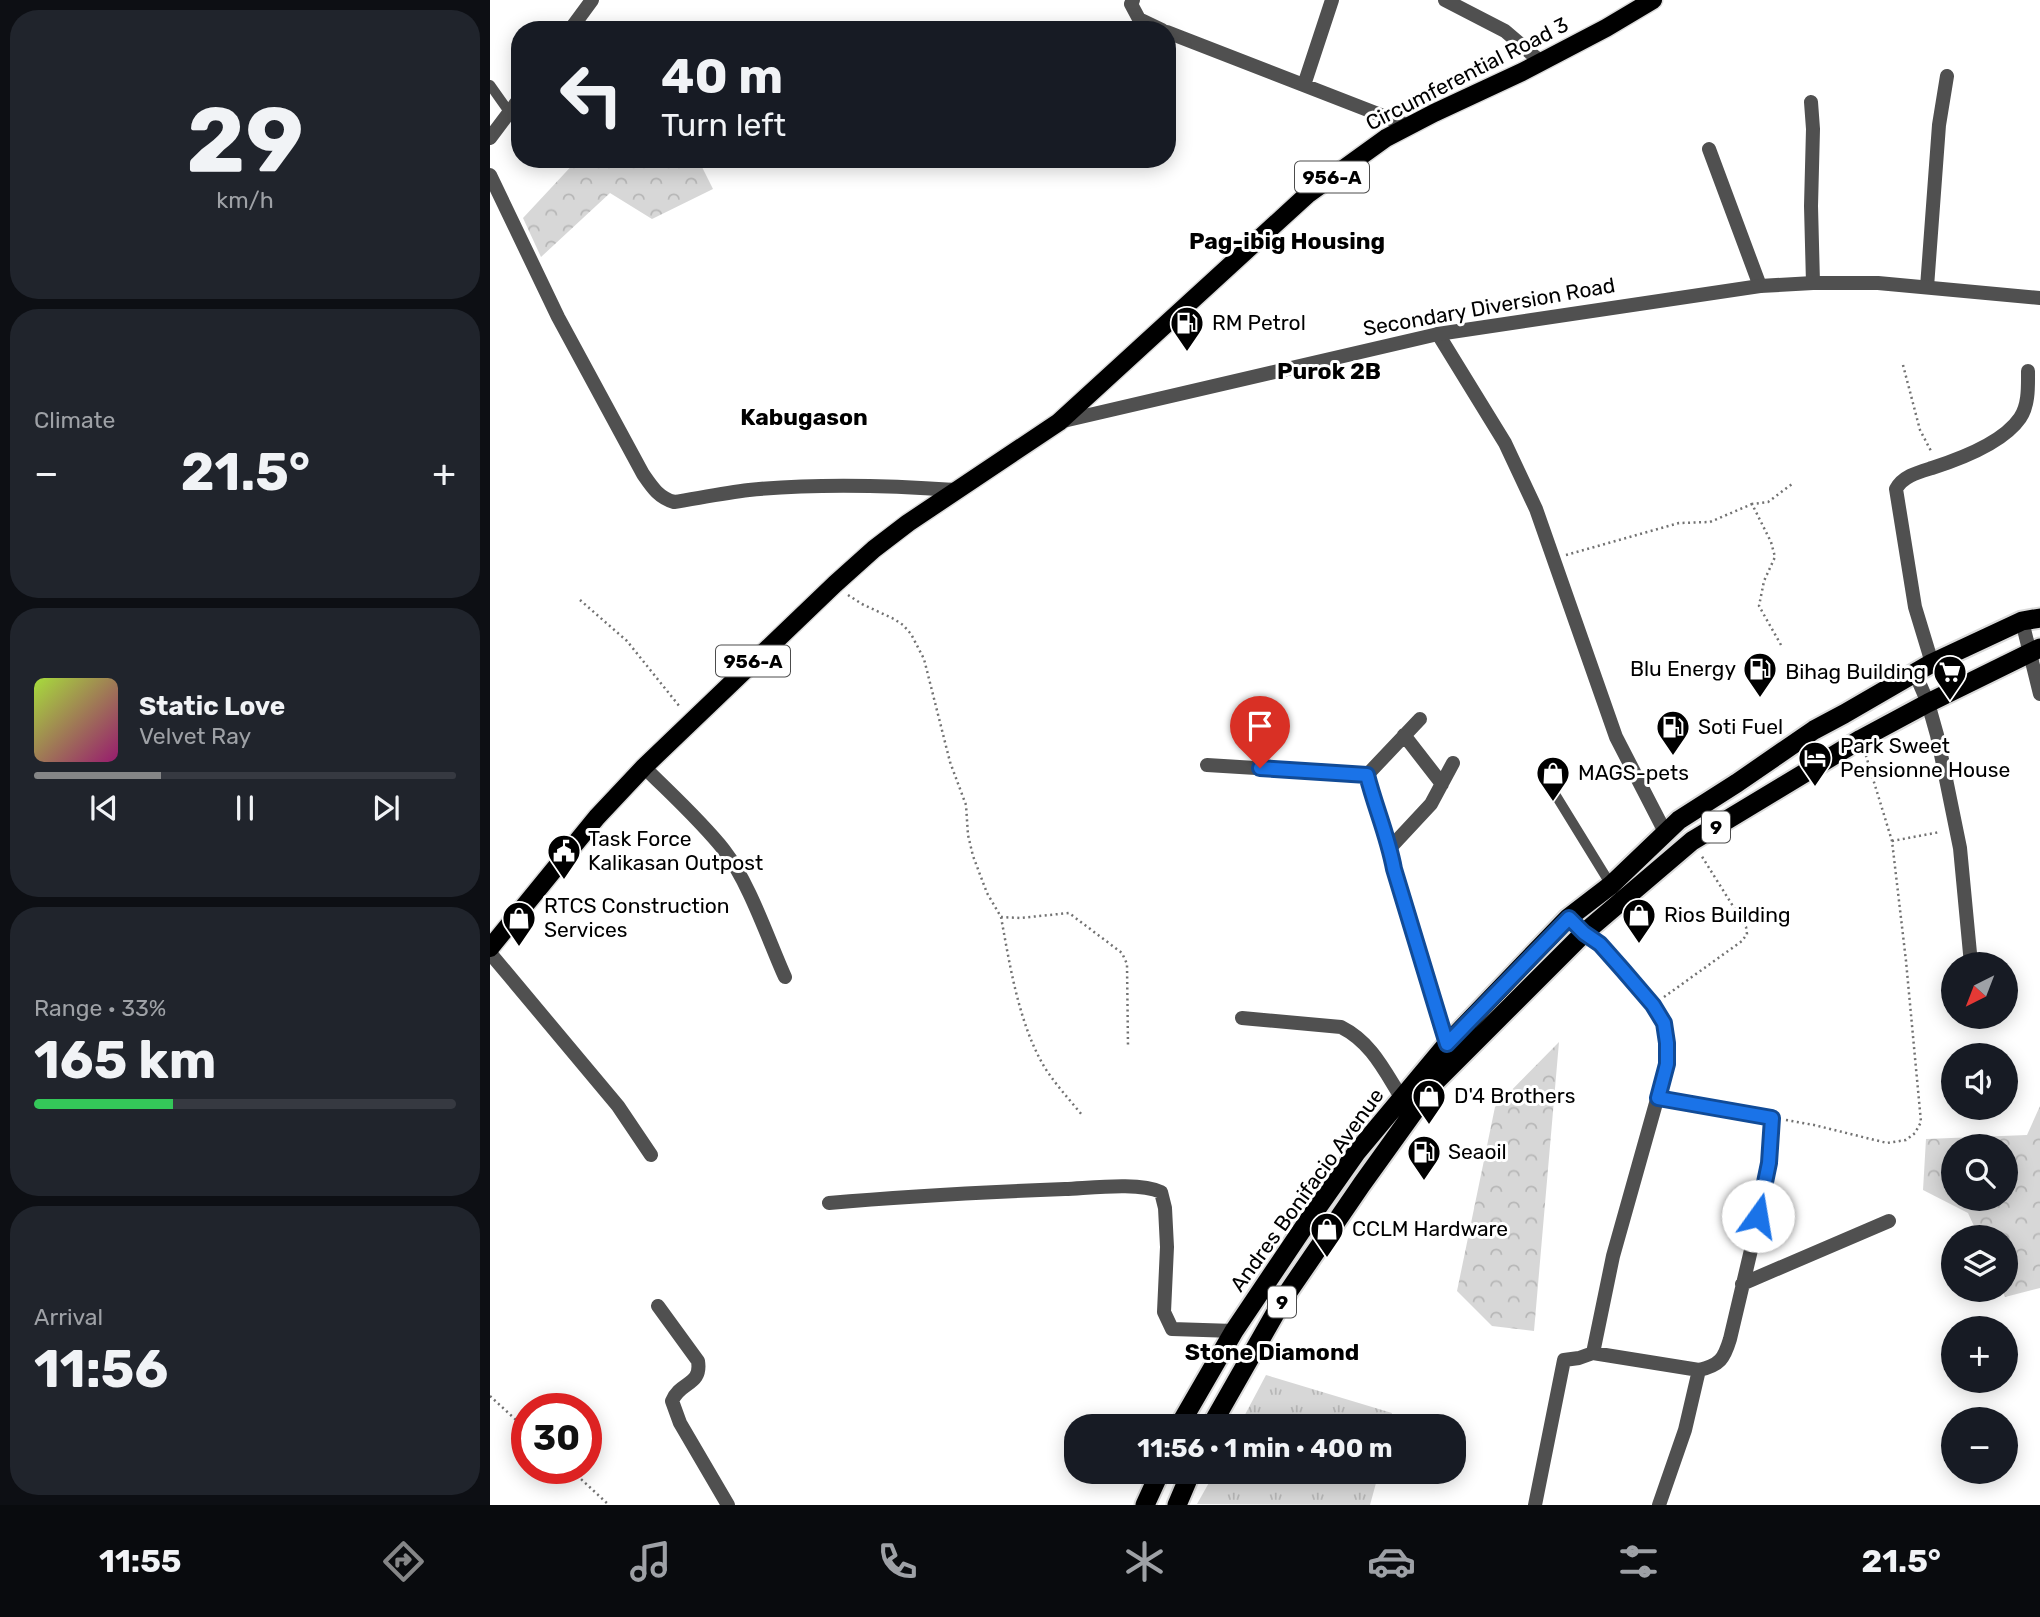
<!DOCTYPE html>
<html lang="en">
<head>
<meta charset="utf-8">
<style>
	:root { --surface:#171b24; --page:#20242c; --text:#f1f3f6; --muted:#9ea1a6; --line:#363941; --accent:#858687 }
	body { margin:0; font-family:Rubik,sans-serif; background:var(--page); color:var(--text); height:100vh; display:flex; flex-direction:column; font-size:26px; white-space:nowrap }
	* { box-sizing:border-box; margin:0 }
	p { font-size:23px; color:var(--muted) }
	.icon { flex:none; width:38px; height:38px; fill:none; stroke:currentColor; stroke-width:2; stroke-linecap:round; stroke-linejoin:round }
	.map { position:relative; flex:1; overflow:hidden }
	.details { display:flex; flex-direction:column; gap:10px; padding:10px; background:#0d0f14; width:490px }
	.details>* { flex:none }
	.top-card { position:absolute; left:21px; top:21px; width:665px; height:147px; border-radius:28px; box-shadow:0 4px 18px #0003; background:#171b24; color:var(--text); overflow:hidden }
	.needle { width:46px; rotate:222deg }
	.controls { position:absolute; left:1451px; top:952px; display:grid; gap:14px }
	.controls a { display:grid; place-items:center; width:77px; height:77px; border-radius:50%; background:var(--surface); box-shadow:0 4px 18px #0003; font-size:35px }
	.speed { position:absolute; left:21px; top:1393px; display:flex; gap:14px; font-size:35px; font-weight:700; text-align:center }
	.speed>* { display:grid; place-content:center; width:91px; height:91px; border-radius:50%; background:var(--surface); box-shadow:0 4px 18px #0003; line-height:1 }
	.speed .limit { border:10px solid #d22; background:#fff; color:#111 }
	.pin { position:absolute; display:grid; place-items:center; width:60px; height:60px; color:#fff; margin:-72px -30px; border-radius:50% 50% 50% 0; rotate:-45deg; box-shadow:0 0 7px #0007 }
	.pin .icon { rotate:45deg }
	.me { position:absolute; width:77px; margin:-38px; rotate:13deg; stroke-linejoin:round; filter:drop-shadow(0 0 5px #0008) }
	.turn { display:flex; align-items:center; gap:24px; height:147px; padding:0 35px; font-size:32px }
	.turn .icon { width:91px; height:91px; stroke-width:2.5 }
	.turn b { display:block; font-size:49px; line-height:60px }
	.big { font-size:52px; font-weight:700; line-height:1.1 }
	.details .card { flex:1; display:flex; flex-direction:column; justify-content:center; gap:10px; min-width:0; padding:0 24px; border-radius:28px; background:var(--page) }
	.details .dial { align-items:center; gap:0 }
	.dial b { font-size:91px; line-height:1 }
	.song { display:flex; align-items:center; gap:21px }
	.cover { width:84px; height:84px; border-radius:10px; background:linear-gradient(135deg,hsl(80 70% 55%),hsl(320 70% 35%)) }
	.played { height:7px; border-radius:4px; background:linear-gradient(90deg,var(--accent) 30%,var(--line) 30%) }
	.keys { display:flex; justify-content:space-around; direction:ltr }
	.heat { display:flex; justify-content:space-between; align-items:center; font-size:38px; direction:ltr }
	.charge { height:10px; border-radius:5px; background:linear-gradient(90deg,#34c759 33%,var(--line) 0) }
	.trip { position:absolute; left:574px; top:1414px; width:402px; height:70px; border-radius:28px; background:var(--surface); box-shadow:0 4px 18px #0003; font-weight:700; line-height:70px; text-align:center }
	.tabs { display:flex; height:112px; justify-content:space-around; align-items:center; background:#090b0e; color:var(--muted) }
	.tabs .icon { width:49px; height:49px }
	.tabs .active { color:var(--accent) }
	.tabs b { font-size:32px; color:var(--text) }
	main { display:flex; flex:1; min-height:0 }
	.map>svg:first-child { display:block }
	.grass { fill:url(#grass-tufts) }
	.forest { fill:url(#forest-crowns); fill-rule:evenodd }
	.lines { fill:none; stroke-linecap:round; stroke-linejoin:round }
	.primary-casing { stroke:#dbdbdb; stroke-width:21 }
	.trunk-casing { stroke:#dbdbdb; stroke-width:23 }
	.path { stroke:#727272; stroke-width:2.5; stroke-dasharray:2 3.5; stroke-linecap:butt }
	.service { stroke:#505050; stroke-width:10 }
	.minor { stroke:#505050; stroke-width:14 }
	.tertiary { stroke:#505050; stroke-width:14 }
	.primary { stroke:#000; stroke-width:18 }
	.trunk { stroke:#000; stroke-width:19 }
	.route-casing { stroke:#114b97; stroke-width:18 }
	.route { stroke:#1a73e8; stroke-width:12 }
	.labels { text-anchor:middle; stroke-width:6; stroke-linejoin:round; paint-order:stroke }
	.shield { fill:#fff; stroke:#4c4c4c; stroke-width:2 }
	.shield-label { font-size:19px; font-weight:bold; fill:#000 }
	.street-label { font-size:21px; fill:#000; stroke:#fff }
	.poi-label { font-size:21px; fill:#000; stroke:#fff; text-anchor:start }
	.neighbourhood-label { font-size:23px; font-weight:bold; fill:#000; stroke:#fff }
</style>
</head>
<body>
<main>
<section class="details">
<div class="card dial"><b>29</b><p>km/h</p></div>
<div class="card"><p>Climate</p>
<div class="heat"><a>−</a><b class="big">21.5°</b><a>+</a></div>
</div>
<div class="card">
<div class="song"><i class="cover"></i><div><b>Static Love</b><p>Velvet Ray</p></div></div>
<div class="played"></div>
<div class="keys"><svg class="icon" aria-label="previous" viewBox="0 0 24 24"><path d="M18 5L8 12l10 7zM5 5v14"/></svg><svg class="icon" aria-label="pause" viewBox="0 0 24 24"><path d="M8 5v14M16 5v14"/></svg><svg class="icon" aria-label="next" viewBox="0 0 24 24"><path d="M6 5l10 7-10 7zM19 5v14"/></svg></div>
</div>
<div class="card"><p>Range · 33%</p><b class="big">165 km</b><div class="charge"></div></div>
<div class="card"><p>Arrival</p><b class="big">11:56</b></div>
</section>
<div class="map">
<svg width="1550" height="1505" viewBox="0 0 1550 1505">
	<defs>
		<pattern id="grass-tufts" width="24" height="20" patternUnits="userSpaceOnUse" patternTransform="scale(1.75)"><rect width="24" height="20" fill="#d7d7d7"/><path d="M3 7l-1-3M5 7V3M7 7l1-3M15 17l-1-3M17 17v-4M19 17l1-3" fill="none" stroke="#b7b7b7"/></pattern>
		<pattern id="forest-crowns" width="20" height="18" patternUnits="userSpaceOnUse" patternTransform="scale(1.75)"><rect width="20" height="18" fill="#d7d7d7"/><path d="M2 6a3 3 0 1 1 6 0M12 15a3 3 0 1 1 6 0" fill="none" stroke="#b7b7b7"/></pattern>
	</defs>
	<rect width="100%" height="100%" fill="#fff"/>
	<path class="grass" d="M776 1375 902 1413 899 1426H749Z
		M725 1472H889L880 1505 707 1504Z"/>
	<path class="forest" d="M88 159H208L223 189 162 219 120 193 51 257 33 218Z
		M1069 1042 1044 1331 1002 1326 967 1291 1005 1107Z
		M1550 1106V1288L1515 1297 1512 1290H1516V1237H1489L1478 1213 1433 1190 1436 1139 1537 1135ZM1463 1146H1516V1199H1463Z"/>
	<g class="lines">
		<defs>
			<path id="primary" d="M0 948 107 817 154 767 345 584 384 549 418 523 569 422 817 195 896 138 944 113 1032 72 1116 28 1163 0"/>
			<path id="trunk" d="M689 1426 744 1331 818 1221 866 1153 957 1044 1078 918 1121 885 1189 820 1247 783 1324 730 1354 714 1442 663 1532 621 1550 618
				M721 1426 794 1298 872 1184 946 1081 1094 933 1202 841 1371 739 1438 703 1550 648
				M655 1505 670 1472
				M687 1505 701 1472"/>
		</defs>
		<use href="#primary" class="primary-casing"/>
		<use href="#trunk" class="trunk-casing"/>
		<path class="path" d="M1413 365 1430 430 1441 451
			M1076 555 1189 523 1220 522 1262 504
			M358 595 372 604 404 619 413 625 421 634 434 659 460 762 476 805 478 835 483 856 497 893 511 917 530 918 579 913 632 953 637 964 638 1046
			M90 600 137 641 190 707
			M1291 645 1269 606 1274 581 1285 557 1281 542 1262 504 1278 502 1302 484
			M1402 841 1450 832
			M511 917C520 966 529 1025 555 1068 566 1085 579 1099 592 1115
			M1174 997 1252 941 1257 934 1256 927 1211 855
			M1296 1120 1324 1125 1397 1143 1416 1140 1425 1133 1431 1122 1416 961 1402 841 1376 756
			M0 1396 37 1430
			M79 1468 119 1505"/>
		<path class="service" d="M0 85 20 113
			M1065 794 1121 885"/>
		<path class="minor" d="M643 0 641 4 649 19 672 30
			M955 0 1015 31 1051 62
			M80 30 102 0
			M677 32 919 126
			M814 85 842 0
			M1321 102 1323 129 1321 206 1323 283
			M0 138 30 98
			M1219 149 1270 286
			M0 175 68 317 153 474C162 487 168 497 184 502 209 498 234 493 259 490 328 483 396 485 465 490
			M1437 287 1449 125 1457 76
			M948 334 1015 443 1046 509 1126 737 1175 832
			M1532 621 1550 694
			M1442 663 1425 607 1406 489C1413 476 1429 472 1442 468 1470 459 1513 443 1530 418 1539 405 1538 386 1538 371
			M1425 673 1438 703 1447 735 1470 848 1481 964
			M914 735 952 784
			M717 765 877 775C885 807 898 837 904 869L957 1044
			M154 767C181 794 210 820 234 850 259 882 278 939 295 977
			M877 775 930 719
			M900 848 941 804 963 763
			M1078 918 1094 933 1110 944 1163 1005 1173 1023 1177 1043V1064L1123 1256 1103 1353
			M0 953 128 1106 161 1155
			M752 1018 851 1027C881 1042 894 1070 911 1097
			M1168 1098 1282 1118 1279 1163 1273 1199 1240 1339C1234 1359 1230 1365 1209 1370L1195 1430 1169 1505
			M339 1203C417 1196 496 1192 575 1189 601 1188 649 1182 671 1192L675 1208 677 1247 674 1312 682 1329 744 1331
			M1252 1284 1399 1221
			M168 1306 208 1361C212 1386 190 1381 182 1401L190 1423 238 1505
			M1045 1505 1074 1360 1089 1358 1103 1353 1209 1370"/>
		<path class="tertiary" d="M569 422 948 334 1270 286 1323 283H1388L1550 298"/>
		<use href="#primary" class="primary"/>
		<use href="#trunk" class="trunk"/>
	</g>
	<g class="lines">
		<defs>
			<path id="route" d="M770 768 877 775C885 807 898 836 904 869L957 1044 1079 918 1094 933 1110 944 1133 970 1163 1005 1174 1023 1177 1043V1064L1168 1098 1282 1118 1279 1163 1268 1216"/>
		</defs>
		<use href="#route" class="route-casing"/>
		<use href="#route" class="route"/>
	</g>
	<defs>
		<symbol id="fuel-pin" viewBox="-11 -11 22 30"><path d="M0 17L-7.5 6A9.5 9.5 0 1 1 7.5 6Z" fill="#000" stroke="#fff"/><path d="M-5.5-6h7V0h2V4h1.3V-2.5L3-4.5l.8-.8L6-3V5H2.5V1h-1V6h-7ZM-4.2-4.7v3.2H.2V-4.7Z" fill="#fff"/></symbol>
		<symbol id="supermarket-pin" viewBox="-11 -11 22 30"><path d="M0 17L-7.5 6A9.5 9.5 0 1 1 7.5 6Z" fill="#000" stroke="#fff"/><path d="M-6-5.5h2.5l.6 2H6L4.5 2H-2.5L-4.4-4H-6ZM-1.5 3.2a1.3 1.3 0 1 0 .1 0ZM3 3.2a1.3 1.3 0 1 0 .1 0Z" fill="#fff"/></symbol>
		<symbol id="hotel-pin" viewBox="-11 -11 22 30"><path d="M0 17L-7.5 6A9.5 9.5 0 1 1 7.5 6Z" fill="#000" stroke="#fff"/><path d="M-6-4.5h1.5V1H6V5H4.5V3h-9V5H-6ZM-4 0a1.8 1.8 0 1 1 3.6 0ZM.5 0V-2.5h3Q6-2.5 6 0Z" fill="#fff"/></symbol>
		<symbol id="shop-pin" viewBox="-11 -11 22 30"><path d="M0 17L-7.5 6A9.5 9.5 0 1 1 7.5 6Z" fill="#000" stroke="#fff"/><path d="M-5-2.5h2.3a2.7 3.5 0 0 1 5.4 0H5L5.5 6h-11ZM-1.5-2.5h3a1.5 2.3 0 0 0-3 0Z" fill="#fff"/></symbol>
		<symbol id="civic-pin" viewBox="-11 -11 22 30"><path d="M0 17L-7.5 6A9.5 9.5 0 1 1 7.5 6Z" fill="#000" stroke="#fff"/><path d="M-.6-6.5H3V-4.5H.6V-3L4-1V1h2V6H-6V1h2V-1L-.6-3ZM-1.2 2.5V6h2.4V2.5Z" fill="#fff"/></symbol>
	</defs>
	<g fill-rule="evenodd">
		<use href="#fuel-pin" x="678" y="304" width="38" height="52"/>
		<use href="#fuel-pin" x="1251" y="650" width="38" height="52"/>
		<use href="#supermarket-pin" x="1441" y="653" width="38" height="52"/>
		<use href="#fuel-pin" x="1164" y="708" width="38" height="52"/>
		<use href="#hotel-pin" x="1306" y="739" width="38" height="52"/>
		<use href="#shop-pin" x="1044" y="754" width="38" height="52"/>
		<use href="#civic-pin" x="55" y="832" width="38" height="52"/>
		<use href="#shop-pin" x="1130" y="896" width="38" height="52"/>
		<use href="#shop-pin" x="10" y="899" width="38" height="52"/>
		<use href="#shop-pin" x="920" y="1077" width="38" height="52"/>
		<use href="#fuel-pin" x="915" y="1133" width="38" height="52"/>
		<use href="#shop-pin" x="818" y="1210" width="38" height="52"/>
	</g>
	<g class="labels">
		<g class="shield">
			<rect x="805" y="161.5" width="74" height="31" rx="5"/>
			<rect x="226" y="645.5" width="74" height="31" rx="5"/>
			<rect x="1212" y="811.5" width="28" height="31" rx="5"/>
			<rect x="778" y="1286.5" width="28" height="31" rx="5"/>
		</g>
		<g class="shield-label">
			<text x="842" y="184">956-A</text>
			<text x="263" y="668">956-A</text>
			<text x="1226" y="834">9</text>
			<text x="792" y="1309">9</text>
		</g>
		<g class="street-label">
			<text transform="translate(977 74) rotate(-27)" y="7">Circumferential Road 3</text>
			<text transform="translate(999 307) rotate(-10)" y="7">Secondary Diversion Road</text>
			<text transform="translate(817 1190) rotate(-54)" y="7">Andres Bonifacio Avenue</text>
		</g>
		<g class="poi-label">
			<text x="722" y="330">RM Petrol</text>
			<text x="1246" y="676" text-anchor="end">Blu Energy</text>
			<text x="1436" y="679" text-anchor="end">Bihag Building</text>
			<text x="1208" y="734">Soti Fuel</text>
			<text x="1350" y="753">Park Sweet<tspan x="1350" dy="24">Pensionne House</tspan></text>
			<text x="1088" y="780">MAGS-pets</text>
			<text x="98" y="846">Task Force<tspan x="98" dy="24">Kalikasan Outpost</tspan></text>
			<text x="54" y="913">RTCS Construction<tspan x="54" dy="24">Services</tspan></text>
			<text x="1174" y="922">Rios Building</text>
			<text x="964" y="1103">D'4 Brothers</text>
			<text x="958" y="1159">Seaoil</text>
			<text x="862" y="1236">CCLM Hardware</text>
		</g>
		<g class="neighbourhood-label">
			<text x="797" y="249">Pag-ibig Housing</text>
			<text x="839" y="379">Purok 2B</text>
			<text x="314" y="425">Kabugason</text>
			<text x="782" y="1360">Stone Diamond</text>
		</g>
	</g>
</svg>
<div class="controls">
<a><svg class="needle" viewBox="-14 -14 28 28"><path d="M0-13l5 13h-10z" fill="#e53935"/><path d="M0 13l5-13h-10z" fill="#9ea1a6"/></svg></a>
<a><svg class="icon" aria-label="sound" viewBox="0 0 24 24"><path d="M4 9h4l5-4v14l-5-4H4zM17 9q2 3 0 6"/></svg></a>
<a><svg class="icon" aria-label="search" viewBox="0 0 24 24"><circle cx="10" cy="10" r="6"/><path d="M15 15l6 6"/></svg></a>
<a><svg class="icon" aria-label="layers" viewBox="0 0 24 24"><path d="M12 4l9 5-9 5-9-5zM3 14l9 5 9-5"/></svg></a>
<a>+</a>
<a>−</a>
</div>
<div class="speed"><div class="limit">30</div></div>
<div class="pin" style="left:770px;top:768px;background:#d93025"><svg class="icon" aria-label="arrive" viewBox="0 0 24 24"><path d="M6 21V4h12l-3 4 3 4H6"/></svg></div>
<svg class="me" style="left:1268px;top:1216px" viewBox="-20 -20 40 40"><circle r="19" fill="#fff"/><path d="M0-13L10 11 0 6-10 11z" fill="#1a73e8"/></svg>
<div class="trip">11:56 · 1 min · 400 m</div>
<div class="top-card">
<div class="turn"><svg class="icon" aria-label="left" viewBox="0 0 24 24"><path d="M17 20v-9H6M10 6l-5 5 5 5"/></svg><div><b>40 m</b>Turn left</div></div>
</div>
</div>
</main>
<nav class="tabs">
<b>11:55</b>
<svg class="icon active" aria-label="directions" viewBox="0 0 24 24"><path d="M12 3l9 9-9 9-9-9zM9 14v-3h6M13 9l2 2-2 2"/></svg>
<svg class="icon" aria-label="music" viewBox="0 0 24 24"><path d="M9 18V5l10-2v13"/><circle cx="6" cy="18" r="3"/><circle cx="16" cy="16" r="3"/></svg>
<svg class="icon" aria-label="phone" viewBox="0 0 24 24"><path d="M5 4h4l2 5-3 2q2 4 5 5l2-3 5 2v4C11 20 4 13 5 4z"/></svg>
<svg class="icon" aria-label="climate" viewBox="0 0 24 24"><path d="M12 3v18M4 7l16 10M4 17L20 7"/></svg>
<svg class="icon" aria-label="car" viewBox="0 0 24 24"><path d="M5 17H2v-5l4-1 3-4h7l3 4 3 1v5h-3M9 17h6M6 11h13"/><circle cx="7" cy="17" r="2"/><circle cx="17" cy="17" r="2"/></svg>
<svg class="icon" aria-label="filters" viewBox="0 0 24 24"><path d="M4 7h16M4 17h16"/><circle cx="9" cy="7" r="2"/><circle cx="15" cy="17" r="2"/></svg>
<b>21.5°</b>
</nav>
</body>
</html>
